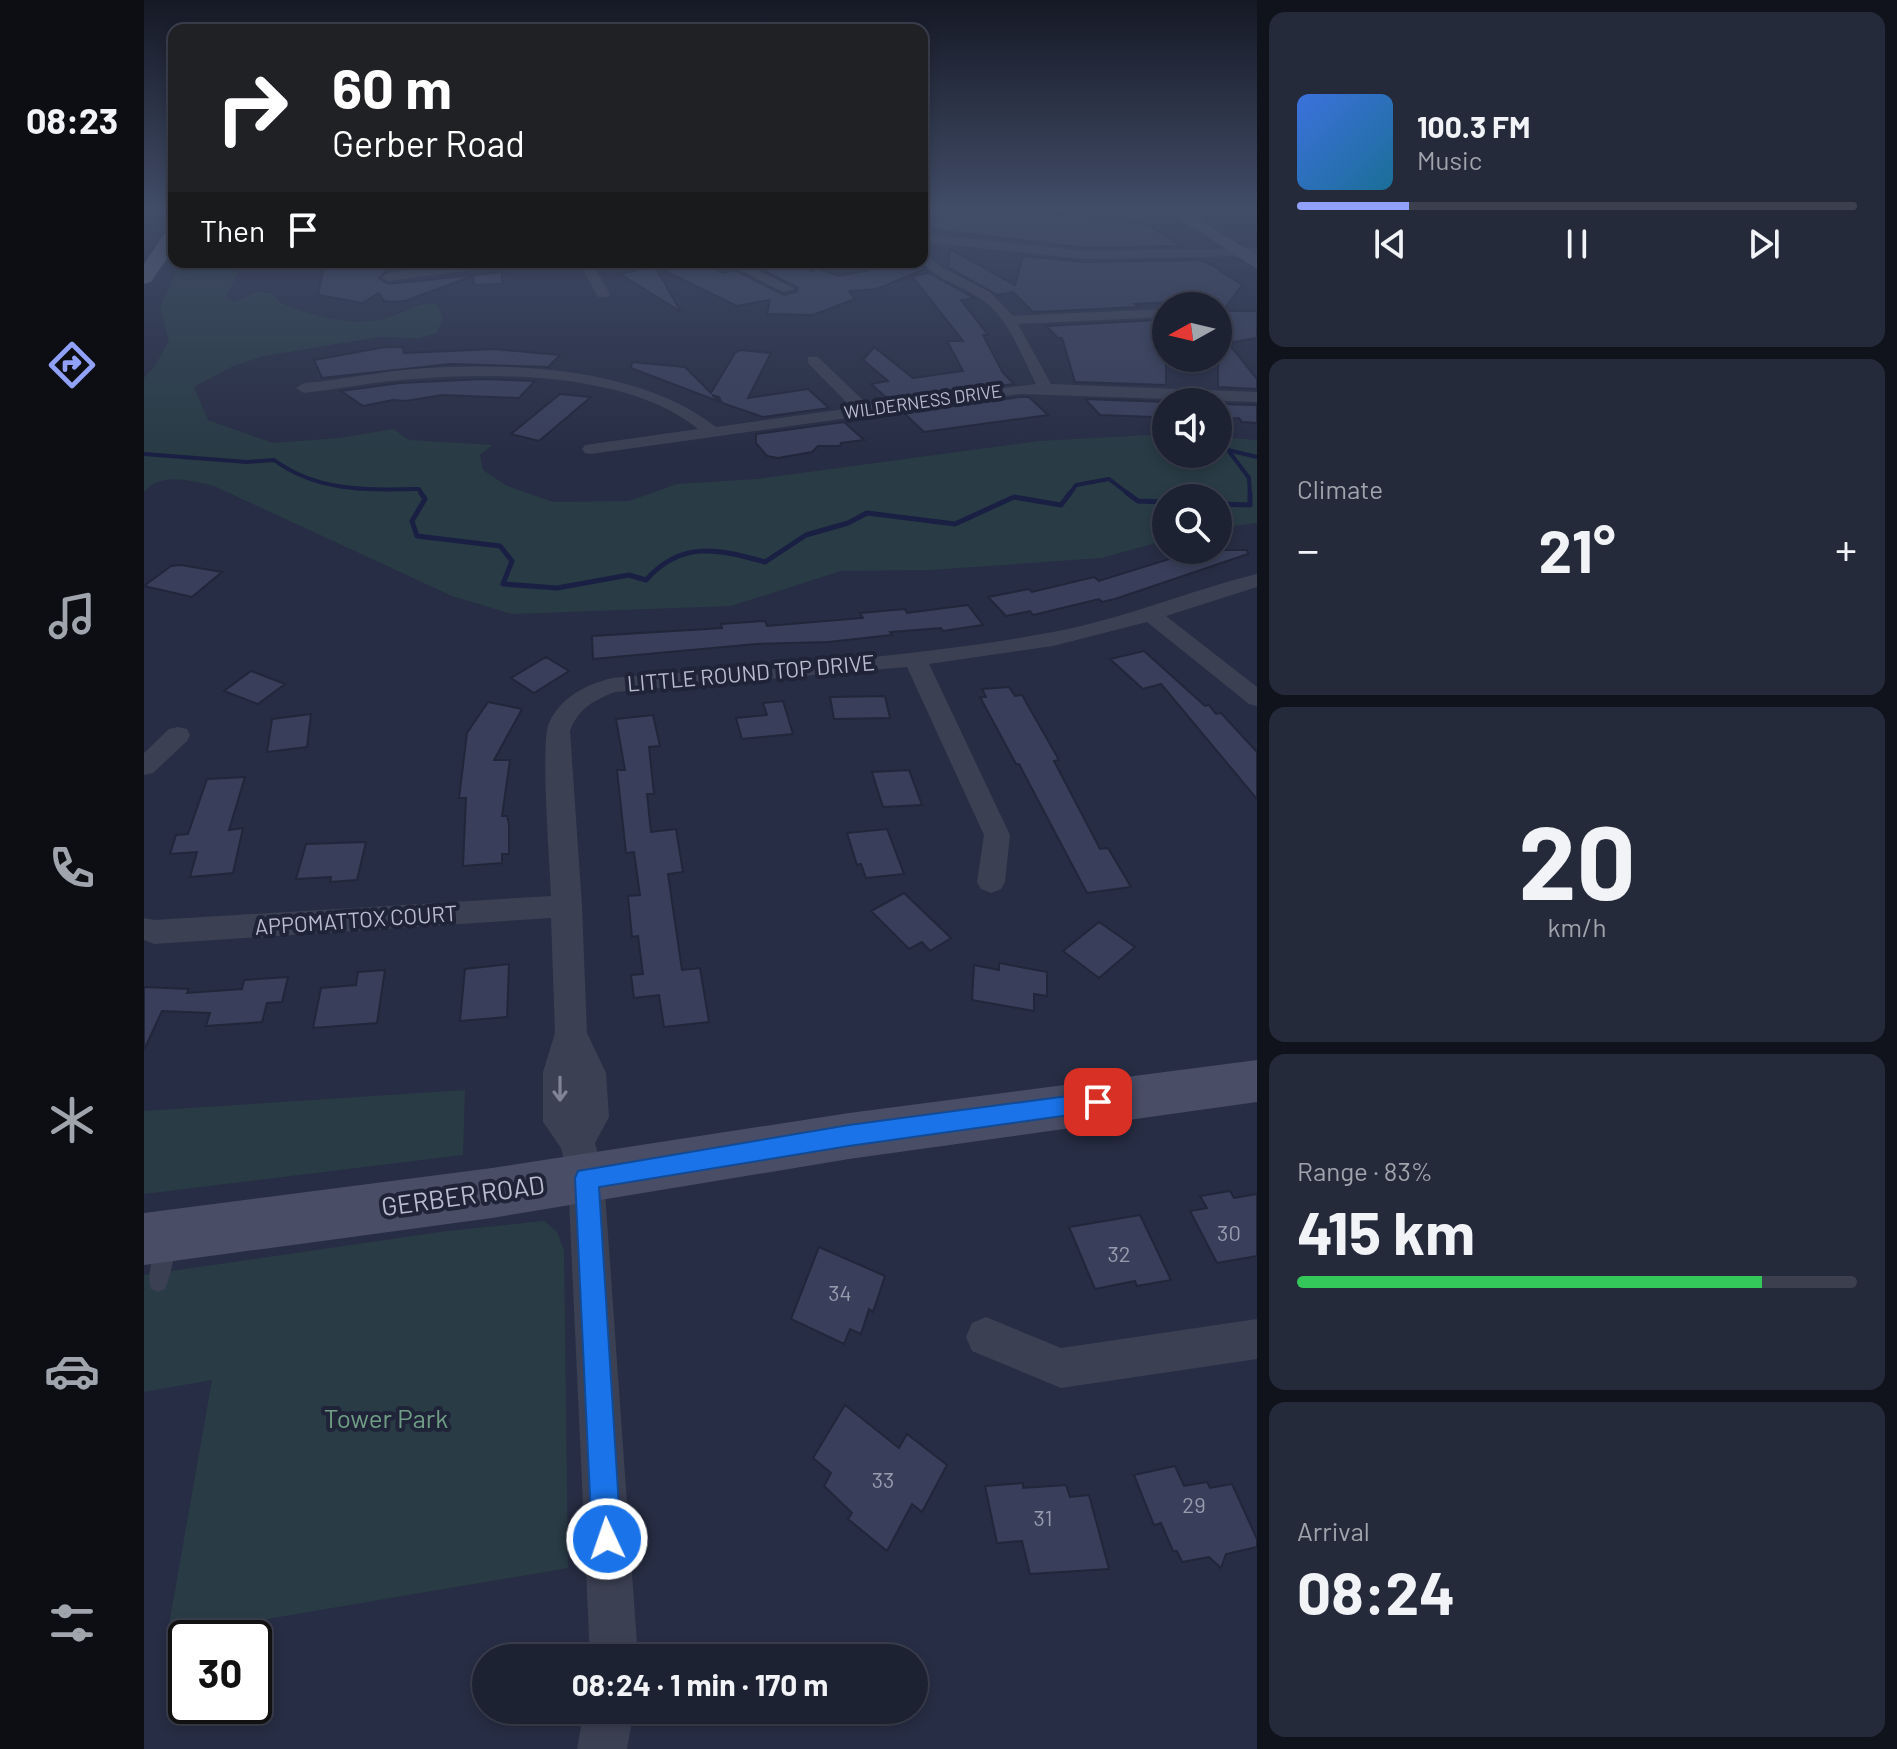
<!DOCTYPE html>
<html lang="en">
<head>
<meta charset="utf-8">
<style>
	:root { --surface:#1d2233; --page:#252a3b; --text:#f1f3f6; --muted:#a0a4ac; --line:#3b3f4e; --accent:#91a1f9 }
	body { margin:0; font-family:Barlow,sans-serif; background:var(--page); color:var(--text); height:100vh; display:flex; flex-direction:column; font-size:30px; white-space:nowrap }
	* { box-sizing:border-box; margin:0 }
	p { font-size:26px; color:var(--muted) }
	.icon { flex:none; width:44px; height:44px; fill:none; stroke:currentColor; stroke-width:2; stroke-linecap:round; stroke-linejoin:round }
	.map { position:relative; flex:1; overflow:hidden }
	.side { display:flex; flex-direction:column; gap:12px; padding:12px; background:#10131c; width:640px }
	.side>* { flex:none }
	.top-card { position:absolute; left:24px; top:24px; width:760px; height:244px; border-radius:16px; box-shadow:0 4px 12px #0003,0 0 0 2px var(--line); background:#202124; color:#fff; overflow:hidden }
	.needle { width:52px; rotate:262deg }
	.tools { position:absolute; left:1008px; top:292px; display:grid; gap:16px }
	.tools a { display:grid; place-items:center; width:80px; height:80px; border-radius:50%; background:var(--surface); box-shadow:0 4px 12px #0003,0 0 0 2px var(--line); font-size:40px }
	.speed { position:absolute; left:24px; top:1620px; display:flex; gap:16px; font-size:40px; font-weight:700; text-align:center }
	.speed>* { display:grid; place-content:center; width:104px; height:104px; border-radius:50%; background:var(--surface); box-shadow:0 4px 12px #0003,0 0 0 2px var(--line); line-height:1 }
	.speed .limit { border:4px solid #111; border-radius:12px; background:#fff; color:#111 }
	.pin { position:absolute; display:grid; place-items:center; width:68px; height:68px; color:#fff; margin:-34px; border-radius:16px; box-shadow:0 4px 12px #0006 }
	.me { position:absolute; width:88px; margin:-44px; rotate:357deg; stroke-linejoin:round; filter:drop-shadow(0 0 6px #0008) }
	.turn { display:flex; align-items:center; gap:28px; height:168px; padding:0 32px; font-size:36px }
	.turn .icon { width:104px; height:104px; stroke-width:2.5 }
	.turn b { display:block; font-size:56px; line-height:68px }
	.then { display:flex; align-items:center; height:76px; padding:0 32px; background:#0003; gap:16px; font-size:30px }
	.big { font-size:60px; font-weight:700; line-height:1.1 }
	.side .card { flex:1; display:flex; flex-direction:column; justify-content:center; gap:12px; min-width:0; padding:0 28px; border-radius:16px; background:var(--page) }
	.side .dial { align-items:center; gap:0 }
	.dial b { font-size:104px; line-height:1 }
	.song { display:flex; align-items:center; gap:24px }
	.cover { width:96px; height:96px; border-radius:12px; background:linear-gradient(135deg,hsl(220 70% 55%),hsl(200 70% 35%)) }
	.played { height:8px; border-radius:4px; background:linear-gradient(90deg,var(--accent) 20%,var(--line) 20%) }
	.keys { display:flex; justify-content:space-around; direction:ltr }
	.heat { display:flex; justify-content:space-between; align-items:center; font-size:44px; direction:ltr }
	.charge { height:12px; border-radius:6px; background:linear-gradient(90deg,#34c759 83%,var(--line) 0) }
	.trip { position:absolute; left:328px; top:1644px; width:456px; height:80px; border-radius:40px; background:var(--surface); box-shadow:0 4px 12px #0003,0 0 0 2px var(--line); font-weight:700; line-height:80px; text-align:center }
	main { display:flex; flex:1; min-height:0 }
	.dock { display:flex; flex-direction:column; width:144px; justify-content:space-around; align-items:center; background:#0c0e14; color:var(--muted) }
	.dock .icon { width:56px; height:56px }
	.dock .selected { color:var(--accent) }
	.dock b { font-size:36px; color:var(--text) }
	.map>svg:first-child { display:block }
	.green { fill:#293b45 }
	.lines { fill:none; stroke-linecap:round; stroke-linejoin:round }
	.stream-far1 { stroke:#192043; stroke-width:4 }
	.stream { stroke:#192043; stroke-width:5 }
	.building { fill:#393f5a; stroke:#22263b; stroke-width:2 }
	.lane { fill:#3b4053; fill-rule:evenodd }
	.street { fill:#3b4053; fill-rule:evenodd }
	.secondary { fill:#494d66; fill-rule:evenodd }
	.primary { fill:#5a5e73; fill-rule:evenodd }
	.oneway { stroke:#808496 }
	.route { fill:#1a73e8; stroke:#114b97; stroke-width:2 }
	.labels { text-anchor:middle; stroke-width:8; stroke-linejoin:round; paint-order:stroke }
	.far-street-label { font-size:18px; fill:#b9bccd; stroke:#202439 }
	.street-label { font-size:22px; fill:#b9bccd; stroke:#202439 }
	.near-number-label { font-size:22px; fill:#979bae }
	.near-street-label { font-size:26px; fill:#b9bccd; stroke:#202439 }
	.near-park-label { font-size:26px; fill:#709e85; stroke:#202439 }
</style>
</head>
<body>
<main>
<nav class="dock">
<b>08:23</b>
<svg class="icon selected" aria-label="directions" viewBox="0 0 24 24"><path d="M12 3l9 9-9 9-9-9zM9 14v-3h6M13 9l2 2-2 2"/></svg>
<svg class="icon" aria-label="music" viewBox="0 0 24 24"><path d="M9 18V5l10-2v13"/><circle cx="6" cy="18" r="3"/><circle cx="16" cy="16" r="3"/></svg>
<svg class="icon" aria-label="phone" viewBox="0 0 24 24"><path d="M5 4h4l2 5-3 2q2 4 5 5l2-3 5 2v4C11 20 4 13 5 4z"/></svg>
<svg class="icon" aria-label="climate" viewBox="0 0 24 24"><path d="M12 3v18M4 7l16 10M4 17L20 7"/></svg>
<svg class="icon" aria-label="car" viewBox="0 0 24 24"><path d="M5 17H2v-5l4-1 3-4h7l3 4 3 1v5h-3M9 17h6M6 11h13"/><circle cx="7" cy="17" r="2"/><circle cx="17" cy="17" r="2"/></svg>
<svg class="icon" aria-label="filters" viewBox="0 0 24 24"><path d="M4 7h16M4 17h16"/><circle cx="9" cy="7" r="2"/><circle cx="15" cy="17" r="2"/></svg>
</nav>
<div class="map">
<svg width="1113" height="1749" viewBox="0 0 1113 1749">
	<rect width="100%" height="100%" fill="#272d44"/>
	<path class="green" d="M41 262H99L82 297 91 302 112 292 128 293C137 307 144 305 159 311 185 320 211 325 239 319 257 315 274 302 292 304L299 317 293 333 275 338 234 337 120 356 89 366 50 387 64 420 129 443 195 438 249 429 265 440 348 445 336 455 339 470 363 486 409 502 485 501 533 484 613 479 895 441 1022 434V454H1074V437L1113 440V523L1074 528V498H1022V540L958 558 787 570 697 571 587 606 368 614 308 596 70 486C48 481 17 471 0 492V378L11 366 25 341 16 307 32 273Z
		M321 1090 319 1155 0 1194V1111Z
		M400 1221 413 1232 420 1250 424 1568 23 1636 68 1380 0 1392V1275L303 1231Z"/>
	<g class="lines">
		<path class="stream-far1" d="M0 454 103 462 130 460C174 492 222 490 275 489L278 495
			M925 495 932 485 965 479 986 495
			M1106 495 1105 478 1084 450 1113 457"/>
		<path class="stream" d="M277 493 281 499 268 521 273 536 356 546 368 561 359 584 413 588 485 575 502 580C537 540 575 549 621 562L662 535 704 523 723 513 811 524 870 497 917 505 926 493
			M983 493 994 501 1022 502
			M1074 504 1106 505V493"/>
	</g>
	<path class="building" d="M778 208H854L1003 224 1037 246 941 248 778 228Z
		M806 249 871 285 879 256 941 262 1056 260 1068 265 1098 285 1079 311H1113V338L1084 343 1113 379V389L1074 387V299L991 304 996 307 889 312 869 292 853 295 804 267Z
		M203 262H304L244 270 235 278 244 284 358 272V284L330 285 329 276 261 301 246 302 240 301 235 293 218 303 174 295 179 271Z
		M502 262H557L579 273 591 270 640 295 652 292 654 288 611 266 649 262 668 271 675 269 695 276 767 262H775L781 269 733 289 705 291 711 299 669 315 623 314 626 300 593 306Z
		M511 266 537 312 476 274Z
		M785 273 830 298 817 300 844 335H839L859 373 870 384 744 399 727 384 744 381 719 360 730 347 769 378 819 371 803 341H819L768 276Z
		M1015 320 1022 325V385L931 382 918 338H914L902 326Z
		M241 347H259L260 353 350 349 416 355 404 367 307 364 178 378 170 360Z
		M596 350 627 353 604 398 664 389 685 408 619 417 578 403 575 397 568 395 576 402 487 368 488 362 541 367 567 393 591 353Z
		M340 379 391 381 375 398 298 395 262 401 249 400 219 406 197 391 256 383Z
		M416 394 447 397 395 441 367 434Z
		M876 397H885L904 415 780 432 760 413Z
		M941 399 1022 402V421L1010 417 956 415Z
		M1074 404 1113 405V423L1098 422 1095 418 1074 420Z
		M700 422 720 440 697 443 696 446H674L668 452 634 458 623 456 612 443V434Z
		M1022 550H1103L1104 554 971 599 958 602 955 599 889 615 886 611 862 616 844 597 885 589 888 592 950 577 955 581 1032 557Z
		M37 565 78 572 48 597 0 586 27 566Z
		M824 605 839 625 799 631 797 628 746 632 748 635 684 642 612 644 449 659 448 636 578 628 577 624 621 621 623 626 719 618 716 613 761 609 763 613Z
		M1000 651 1061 706 1065 705 1072 714 1077 713 1113 752V799L1017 684 999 689 966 659Z
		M402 657 425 671 390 693 367 678Z
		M107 671 141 684 114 704 80 691Z
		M865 687 871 696 878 695 915 760 910 761 956 849 964 848 987 887 943 893 875 764H872L836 697H842L838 689Z
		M741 696 746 718 690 719 686 697Z
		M639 701 649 734 598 739 592 718 623 715 619 703Z
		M344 702 378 709 350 760H366L358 816H363L365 824V854H358V863L319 866 322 798H315L323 733Z
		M167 714 163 747 123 752 128 719Z
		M509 715 516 746 505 747 510 794H503L507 832 532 829 539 872 524 874 538 970 556 968 565 1022 520 1027 515 995 490 998 487 975 499 974 494 936 488 937 484 896 496 895 490 852 482 853 473 770H481L472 719Z
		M765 770 778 805 739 807 728 772Z
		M101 777 85 830 99 828 89 873 46 877 53 852 26 854 32 835 44 834 63 779Z
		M743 829 760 874 722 878 717 864 713 865 703 833Z
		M222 842 213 880 186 882 187 877 152 879 162 844Z
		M760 893 807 938 786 951 778 942 765 949 727 911Z
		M955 922 991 947 955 978 919 951Z
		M855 963 903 972V996L890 994V1011L828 1000 830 965 855 970Z
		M365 964 363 1017 316 1021 321 969Z
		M241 970 233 1023 169 1028 177 988 212 985 214 972Z
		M144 977 138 1002 123 1003 118 1022 62 1026 66 1013 18 1011 0 1050V987L45 989 43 993 98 989 100 980Z
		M1086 1191 1090 1198 1113 1194V1256L1073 1263 1046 1211 1063 1208 1056 1196Z
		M996 1215 1027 1280 993 1286 991 1281 951 1289 925 1227Z
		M675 1247 741 1276 729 1312 725 1309 717 1334 706 1329 700 1344 647 1319Z
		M701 1405 755 1448 763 1434 803 1465 778 1512 768 1504 743 1551 704 1519 708 1513 680 1486 687 1473 669 1458Z
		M1031 1466 1040 1486 1063 1482 1066 1488 1088 1484 1113 1539V1547L1082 1554 1077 1568 1065 1557 1038 1562 1033 1551H1029L1017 1523 1010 1525 990 1475Z
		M879 1483V1488L922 1485 926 1497 945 1495 965 1569 886 1574 878 1541 853 1543 841 1486Z"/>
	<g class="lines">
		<path class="lane" d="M22 1235 29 1237C34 1251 26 1275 21 1289L14 1292 7 1289C2 1275 10 1251 15 1237Z"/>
		<path class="street" d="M778 234 941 251 1113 248V256L941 259 778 242Z
			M778 250 797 267 846 292 869 316 1022 309V317L874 324 907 384 1113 392V402L876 394 447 454 441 453 438 449 441 445 554 429C486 373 354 372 270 379 233 381 197 389 160 393L152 388 160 383C197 380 233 372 270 369 364 362 495 366 572 427L708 408 664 363V357H674L724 405 892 384C877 355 865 318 837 299 818 285 794 280 778 262Z
			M430 262 424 266 319 271 244 281 238 277 244 273 319 263Z
			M435 262H447L466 294 464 297H454Z
			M581 262H597L651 289 639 292Z
			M1113 574V587L1022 616 1113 687V706L1105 704 1003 622 909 646 785 664 866 835 861 882 857 889 847 893 837 889 833 882 840 835 763 667 471 692C450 700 434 709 426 731L438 906 443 1033 462 1073 465 1117 451 1143 460 1178 494 1658H446L424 1178 417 1148 399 1122V1072L411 1033 407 918 10 944 0 940V918L10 920 407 896C406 866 396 742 405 723 417 697 441 685 468 678 615 666 764 659 909 632 979 619 1044 591 1113 574Z
			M34 727 43 729 46 735 43 741 9 773 0 775V753L25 729Z
			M842 1317 917 1348 1113 1319V1359L917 1388 828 1351 822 1337 828 1323Z
			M440 1710H490L483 1749H433Z"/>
		<path class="secondary" d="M1019 208H1038L1113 256V269Z
			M1113 1060V1102L705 1159 348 1218 0 1265V1213L348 1168 705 1113Z"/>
		<path class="primary" d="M30 228V248L7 282 0 284V264L23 230Z"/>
	</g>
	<defs><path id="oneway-shaft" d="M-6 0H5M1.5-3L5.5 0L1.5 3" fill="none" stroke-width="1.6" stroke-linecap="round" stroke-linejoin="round" transform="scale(2)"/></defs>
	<use class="oneway" href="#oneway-shaft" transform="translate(416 1089) rotate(90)"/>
	<linearGradient id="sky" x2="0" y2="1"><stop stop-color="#151925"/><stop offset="0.46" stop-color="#414c67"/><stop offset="1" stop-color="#414c67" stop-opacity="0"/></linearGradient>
	<rect width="1113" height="453" fill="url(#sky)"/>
	<path class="route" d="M954 1092 962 1095 965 1102 962 1109 954 1111 705 1146 455 1187 477 1539 473 1549 463 1553 452 1549 448 1539 431 1178 434 1171 705 1125Z"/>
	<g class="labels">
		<g class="far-street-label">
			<text transform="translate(779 402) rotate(-8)" y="6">WILDERNESS DRIVE</text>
		</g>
		<g class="street-label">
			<text transform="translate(607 673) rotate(-5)" y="8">LITTLE ROUND TOP DRIVE</text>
			<text transform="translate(212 920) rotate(-4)" y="8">APPOMATTOX COURT</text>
		</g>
		<g class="near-number-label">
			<text x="1085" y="1241">30</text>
			<text x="975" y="1262">32</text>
			<text x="696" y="1301">34</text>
			<text x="739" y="1488">33</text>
			<text x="1050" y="1513">29</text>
			<text x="899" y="1526">31</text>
		</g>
		<g class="near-street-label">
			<text transform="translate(319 1196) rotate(-8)" y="9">GERBER ROAD</text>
		</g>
		<g class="near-park-label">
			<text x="242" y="1428">Tower Park</text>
		</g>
	</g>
</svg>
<div class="tools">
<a><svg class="needle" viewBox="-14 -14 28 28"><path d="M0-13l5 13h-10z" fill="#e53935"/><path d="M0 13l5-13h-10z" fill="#a0a4ac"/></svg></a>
<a><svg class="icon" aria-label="sound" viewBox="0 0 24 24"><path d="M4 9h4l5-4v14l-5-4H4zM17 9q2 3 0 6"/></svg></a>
<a><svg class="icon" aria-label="search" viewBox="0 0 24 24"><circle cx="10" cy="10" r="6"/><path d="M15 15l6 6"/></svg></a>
</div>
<div class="speed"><div class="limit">30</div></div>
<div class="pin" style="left:954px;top:1102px;background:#d93025"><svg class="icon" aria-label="arrive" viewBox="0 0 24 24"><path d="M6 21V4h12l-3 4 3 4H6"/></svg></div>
<svg class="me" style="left:463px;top:1539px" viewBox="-20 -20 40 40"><circle r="17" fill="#1a73e8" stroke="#fff" stroke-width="3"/><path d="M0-11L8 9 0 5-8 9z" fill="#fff"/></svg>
<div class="trip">08:24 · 1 min · 170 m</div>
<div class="top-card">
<div class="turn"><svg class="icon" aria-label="right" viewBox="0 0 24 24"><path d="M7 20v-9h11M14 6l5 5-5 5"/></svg><div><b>60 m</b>Gerber Road</div></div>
<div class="then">Then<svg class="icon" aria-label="arrive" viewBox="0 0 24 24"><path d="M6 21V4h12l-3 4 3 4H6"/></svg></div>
</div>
</div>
<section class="side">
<div class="card">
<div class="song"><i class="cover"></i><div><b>100.3 FM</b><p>Music</p></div></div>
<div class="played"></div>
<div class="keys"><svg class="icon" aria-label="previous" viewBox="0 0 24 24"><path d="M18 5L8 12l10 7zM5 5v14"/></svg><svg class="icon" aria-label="pause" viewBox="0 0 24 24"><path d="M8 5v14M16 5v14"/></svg><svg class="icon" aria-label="next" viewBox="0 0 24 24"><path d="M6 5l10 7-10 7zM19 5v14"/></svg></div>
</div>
<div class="card"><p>Climate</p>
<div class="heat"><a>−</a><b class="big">21°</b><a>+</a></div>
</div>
<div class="card dial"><b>20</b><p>km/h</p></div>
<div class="card"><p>Range · 83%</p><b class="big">415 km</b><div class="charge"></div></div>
<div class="card"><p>Arrival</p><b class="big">08:24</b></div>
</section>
</main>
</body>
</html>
